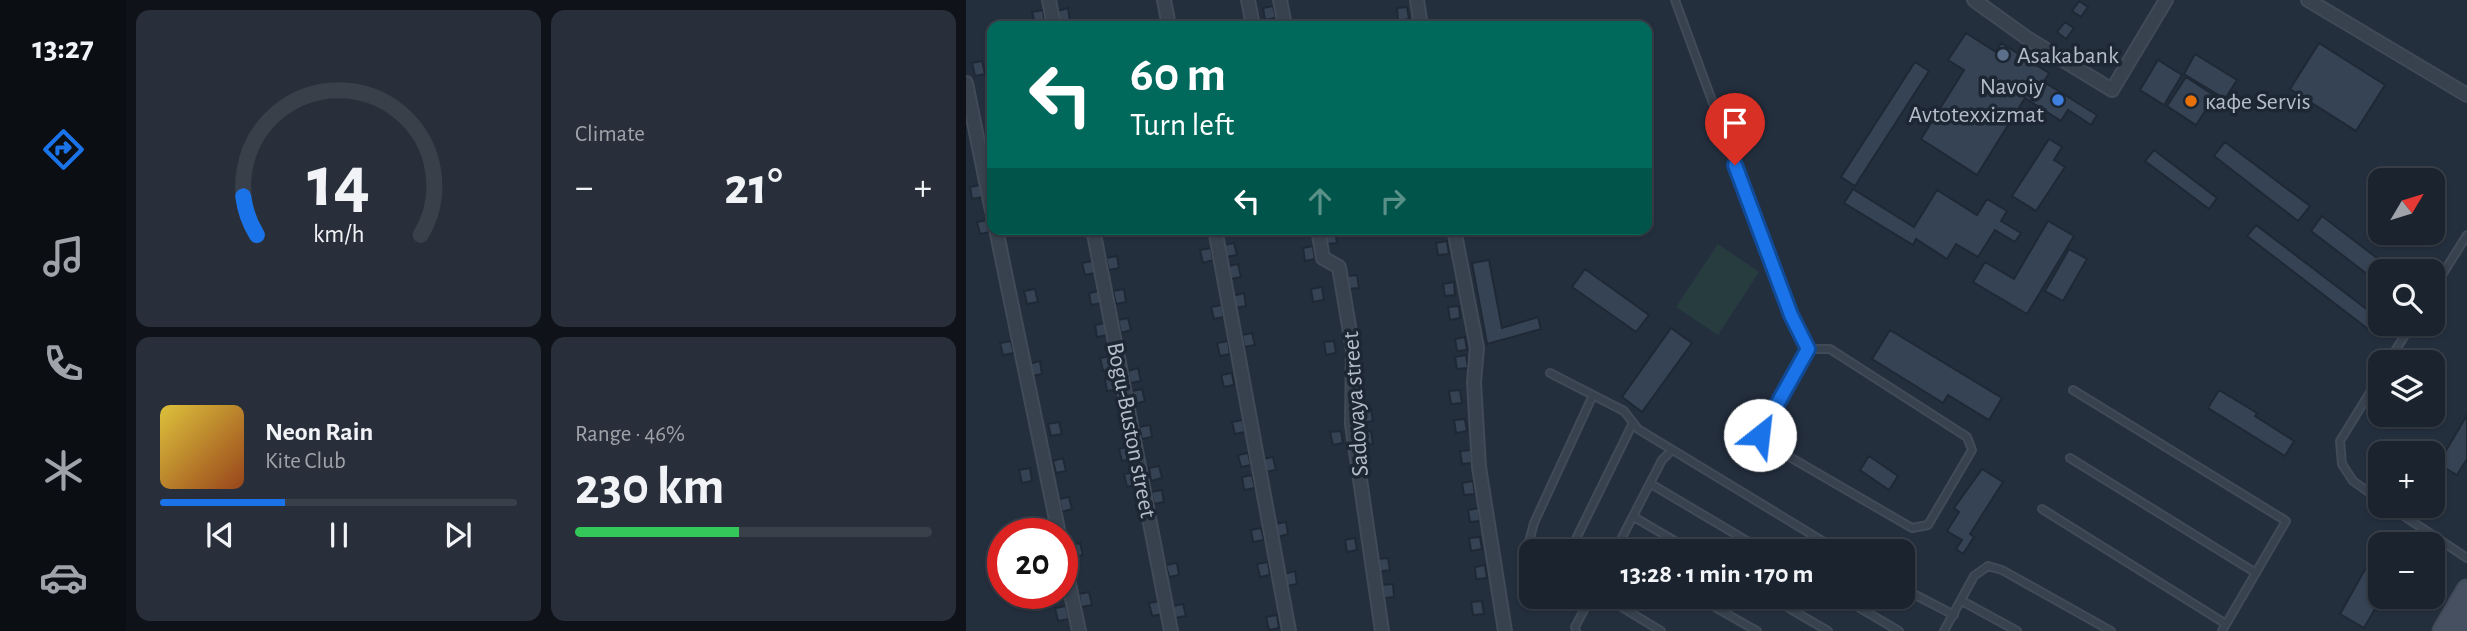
<!DOCTYPE html>
<html lang="en">
<head>
<meta charset="utf-8">
<style>
	:root { --surface:#1b232e; --page:#282f3a; --text:#f1f3f6; --muted:#a0a4aa; --line:#39404a; --accent:#1a73e8 }
	body { margin:0; font-family:"Alegreya Sans",sans-serif; background:var(--page); color:var(--text); height:100vh; display:flex; flex-direction:column; font-size:26px; white-space:nowrap }
	* { box-sizing:border-box; margin:0 }
	p { font-size:23px; color:var(--muted) }
	.icon { flex:none; width:38px; height:38px; fill:none; stroke:currentColor; stroke-width:2; stroke-linecap:round; stroke-linejoin:round }
	.map { position:relative; flex:1; overflow:hidden }
	.sheet { display:flex; flex-direction:column; gap:10px; padding:10px; background:#0f1319; width:840px }
	.sheet>* { flex:none }
	.guide { position:absolute; left:21px; top:21px; width:665px; height:214px; border-radius:14px; box-shadow:0 2px 5px #0004,0 0 0 2px var(--line); background:#00695c; color:#fff; overflow:hidden }
	.needle { width:46px; rotate:52deg }
	.tools { position:absolute; left:1402px; top:168px; display:grid; gap:14px }
	.tools a { display:grid; place-items:center; width:77px; height:77px; border-radius:14px; background:var(--surface); box-shadow:0 2px 5px #0004,0 0 0 2px var(--line); font-size:35px }
	.speed { position:absolute; left:21px; top:518px; display:flex; gap:14px; font-size:35px; font-weight:700; text-align:center }
	.speed>* { display:grid; place-content:center; width:91px; height:91px; border-radius:50%; background:var(--surface); box-shadow:0 2px 5px #0004,0 0 0 2px var(--line); line-height:1 }
	.speed .limit { border:10px solid #d22; background:#fff; color:#111 }
	.pin { position:absolute; display:grid; place-items:center; width:60px; height:60px; color:#fff; margin:-72px -30px; border-radius:50% 50% 50% 0; rotate:-45deg; box-shadow:0 0 7px #0007 }
	.pin .icon { rotate:45deg }
	.me { position:absolute; width:77px; margin:-38px; rotate:29deg; stroke-linejoin:round; filter:drop-shadow(0 0 5px #0008) }
	.turn { display:flex; align-items:center; gap:24px; height:147px; padding:0 28px; font-size:32px }
	.turn .icon { width:91px; height:91px; stroke-width:2.5 }
	.turn b { display:block; font-size:49px; line-height:60px }
	.lanes { display:flex; align-items:center; height:66px; padding:0 28px; background:#0003; justify-content:center; gap:35px; direction:ltr }
	.lanes .off { opacity:.35 }
	.big { font-size:52px; font-weight:600; line-height:1.1 }
	.sheet .widget { flex:1; display:flex; flex-direction:column; justify-content:center; gap:10px; min-width:0; padding:0 24px; border-radius:14px; background:var(--page) }
	.sheet .dial { align-items:center; gap:0 }
	.dial svg { height:182px; overflow:visible; fill:none; stroke:var(--line); stroke-width:7; stroke-linecap:round; text-anchor:middle }
	.dial text { fill:var(--text); stroke:none }
	.song { display:flex; align-items:center; gap:21px }
	.cover { width:84px; height:84px; border-radius:10px; background:linear-gradient(135deg,hsl(50 70% 55%),hsl(20 70% 35%)) }
	.played { height:7px; border-radius:4px; background:linear-gradient(90deg,var(--accent) 35%,var(--line) 35%) }
	.keys { display:flex; justify-content:space-around; direction:ltr }
	.heat { display:flex; justify-content:space-between; align-items:center; font-size:38px; direction:ltr }
	.charge { height:10px; border-radius:5px; background:linear-gradient(90deg,#34c759 46%,var(--line) 0) }
	.sheet .tiles { flex:1; display:grid; gap:10px; grid-template-columns:repeat(2,1fr) }
	.trip { position:absolute; left:553px; top:539px; width:396px; height:70px; border-radius:14px; background:var(--surface); box-shadow:0 2px 5px #0004,0 0 0 2px var(--line); font-weight:600; line-height:70px; text-align:center }
	main { display:flex; flex:1; min-height:0 }
	.tabs { display:flex; flex-direction:column; width:126px; justify-content:space-around; align-items:center; background:#0b0e12; color:var(--muted) }
	.tabs .icon { width:49px; height:49px }
	.tabs .selected { color:var(--accent) }
	.tabs b { font-size:32px; color:var(--text) }
	.map>svg:first-child { display:block }
	.green { fill:#263c3f }
	.building { fill:#364354; stroke:#1f2835; stroke-width:2 }
	.lines { fill:none; stroke-linecap:round; stroke-linejoin:round }
	.lane-casing { stroke:#414a57; stroke-width:10 }
	.street-casing { stroke:#414a57; stroke-width:16 }
	.secondary-casing { stroke:#414a57; stroke-width:23 }
	.lane { stroke:#38414e; stroke-width:6 }
	.street { stroke:#38414e; stroke-width:12 }
	.secondary { stroke:#465061; stroke-width:19 }
	.route-casing { stroke:#114b97; stroke-width:18 }
	.route { stroke:#1a73e8; stroke-width:12 }
	.service-dot { fill:#5c6f8a; stroke:#1d2633; stroke-width:2.5 }
	.shop-dot { fill:#3f7fe0; stroke:#1d2633; stroke-width:2.5 }
	.food-dot { fill:#e8710a; stroke:#1d2633; stroke-width:2.5 }
	.labels { text-anchor:middle; stroke-width:7; stroke-linejoin:round; paint-order:stroke }
	.poi-label { font-size:24px; fill:#b4bcc9; stroke:#1d2633; text-anchor:start }
	.street-label { font-size:24px; fill:#b4bcc9; stroke:#1d2633 }
</style>
</head>
<body>
<main>
<nav class="tabs">
<b>13:27</b>
<svg class="icon selected" aria-label="directions" viewBox="0 0 24 24"><path d="M12 3l9 9-9 9-9-9zM9 14v-3h6M13 9l2 2-2 2"/></svg>
<svg class="icon" aria-label="music" viewBox="0 0 24 24"><path d="M9 18V5l10-2v13"/><circle cx="6" cy="18" r="3"/><circle cx="16" cy="16" r="3"/></svg>
<svg class="icon" aria-label="phone" viewBox="0 0 24 24"><path d="M5 4h4l2 5-3 2q2 4 5 5l2-3 5 2v4C11 20 4 13 5 4z"/></svg>
<svg class="icon" aria-label="climate" viewBox="0 0 24 24"><path d="M12 3v18M4 7l16 10M4 17L20 7"/></svg>
<svg class="icon" aria-label="car" viewBox="0 0 24 24"><path d="M5 17H2v-5l4-1 3-4h7l3 4 3 1v5h-3M9 17h6M6 11h13"/><circle cx="7" cy="17" r="2"/><circle cx="17" cy="17" r="2"/></svg>
</nav>
<section class="sheet">
<div class="tiles">
<div class="widget dial"><svg viewBox="0 0 100 80">
<path d="M14 69A42 42 0 1 1 86 69"/>
<path d="M14 69A42 42 0 0 1 8 52" stroke="#1a73e8"/>
<text x="50" y="56" font-size="32" font-weight="700">14</text>
<text x="50" y="72" font-size="11">km/h</text>
</svg></div>
<div class="widget"><p>Climate</p>
<div class="heat"><a>−</a><b class="big">21°</b><a>+</a></div>
</div>
<div class="widget">
<div class="song"><i class="cover"></i><div><b>Neon Rain</b><p>Kite Club</p></div></div>
<div class="played"></div>
<div class="keys"><svg class="icon" aria-label="previous" viewBox="0 0 24 24"><path d="M18 5L8 12l10 7zM5 5v14"/></svg><svg class="icon" aria-label="pause" viewBox="0 0 24 24"><path d="M8 5v14M16 5v14"/></svg><svg class="icon" aria-label="next" viewBox="0 0 24 24"><path d="M6 5l10 7-10 7zM19 5v14"/></svg></div>
</div>
<div class="widget"><p>Range · 46%</p><b class="big">230 km</b><div class="charge"></div></div>
</div>
</section>
<div class="map">
<svg width="1501" height="631" viewBox="0 0 1501 631">
	<rect width="100%" height="100%" fill="#242f3e"/>
	<path class="green" d="M752 244 793 272 752 335 710 307Z"/>
	<path class="building" d="M1113 1 1122 7 1115 17 1106 11Z
		M307 6 310 18 299 20 297 8Z
		M441 7 443 19 432 21 431 8Z
		M102 8 104 21 94 23 91 11Z
		M77 10 79 22 69 24 66 12Z
		M1099 22 1108 28 1100 39 1091 32Z
		M1000 33 1030 52 1035 43 1083 73 1078 82 1131 115 1125 125 1102 110 1095 121 1059 98 1011 175 955 139 998 70 982 60Z
		M1353 43 1419 85 1390 131 1324 89Z
		M1229 54 1271 80 1259 99 1218 74Z
		M1192 60 1216 75 1198 105 1174 90Z
		M16 61 19 74 9 76 6 63Z
		M949 62 963 71 889 186 875 177Z
		M1220 77 1249 96 1230 125 1201 106Z
		M1083 139 1096 147 1088 160 1099 167 1070 211 1046 196Z
		M1259 142 1344 206 1332 221 1248 156Z
		M1188 150 1251 198 1243 209 1179 161Z
		M14 185 17 197 6 199 4 187Z
		M887 189 948 227 971 190 1011 215 1021 199 1041 211 1035 221 1055 233 1049 242 1029 230 1012 257 990 244 981 259 950 239 947 245 878 203Z
		M1356 216 1428 271H1414V284L1345 231Z
		M22 220 24 232 14 234 11 222Z
		M1082 221 1108 236 1061 314 1007 282 1019 262 1048 279Z
		M1290 225 1411 317 1402 329 1281 236Z
		M369 230 371 243 360 244 358 232Z
		M481 241 483 254 472 255 470 243Z
		M268 243 271 255 260 257 258 245Z
		M347 246 349 259 339 261 337 248Z
		M245 248 247 260 237 263 234 250Z
		M1103 249 1121 259 1097 301 1079 291Z
		M151 256 153 268 143 270 140 258Z
		M523 260 536 328 572 317 575 329 521 344 506 263Z
		M127 261 129 273 119 275 116 263Z
		M272 264 275 277 265 279 262 266Z
		M619 269 683 315 670 332 606 287Z
		M391 275 393 288 382 289 381 276Z
		M488 282 489 295 479 296 477 284Z
		M356 287 358 300 347 302 345 289Z
		M69 289 72 302 61 304 58 291Z
		M158 289 160 302 150 304 147 291Z
		M133 291 136 303 125 305 123 293Z
		M278 293 280 306 270 308 267 296Z
		M256 305 258 317 248 319 245 307Z
		M493 306 494 318 484 320 482 307Z
		M162 318 165 330 155 333 152 320Z
		M139 323 142 335 131 337 129 325Z
		M705 328 726 343 676 412 656 397Z
		M924 330 1036 398 1023 420 982 395 977 403 906 359Z
		M286 333 289 345 278 347 276 335Z
		M499 337 501 350 491 351 489 339Z
		M45 341 48 353 37 355 34 343Z
		M262 341 264 354 254 356 251 343Z
		M368 341 370 353 360 355 358 342Z
		M500 355 502 368 491 369 489 357Z
		M145 356 147 368 137 371 134 358Z
		M74 361 76 374 66 376 63 364Z
		M172 368 175 381 164 383 162 371Z
		M266 373 268 385 258 387 255 375Z
		M149 377 152 389 141 391 139 379Z
		M176 389 179 401 169 404 166 391Z
		M494 390 496 403 485 404 483 391Z
		M1253 390 1291 413 1289 416 1328 441 1319 456 1242 408Z
		M405 409 407 421 396 423 394 410Z
		M1501 415V459L1491 475 1472 464Z
		M499 419 501 431 490 433 488 420Z
		M277 420 279 432 269 434 266 422Z
		M93 422 96 434 85 436 82 424Z
		M184 425 186 437 176 439 173 427Z
		M375 431 377 443 367 445 364 432Z
		M405 431 407 444 396 445 394 433Z
		M164 446 166 459 156 461 153 449Z
		M505 450 506 463 496 464 494 451Z
		M282 453 285 465 275 467 272 455Z
		M903 456 932 476 923 490 894 470Z
		M307 457 310 470 299 472 297 459Z
		M97 458 100 471 90 473 87 461Z
		M193 466 196 478 185 481 183 468Z
		M64 468 66 481 56 483 53 470Z
		M1016 469 1037 482 1004 534 1008 537 997 554 990 549 996 540 981 531 993 512 988 508Z
		M169 472 171 484 161 487 158 474Z
		M286 475 289 488 278 490 276 477Z
		M507 481 509 494 498 495 496 483Z
		M196 490 198 502 188 504 185 492Z
		M103 497 106 509 96 512 93 499Z
		M513 508 514 521 504 522 502 510Z
		M320 522 322 534 312 537 309 524Z
		M295 528 298 540 287 542 285 530Z
		M514 537 516 549 505 551 503 538Z
		M389 538 391 550 381 552 379 540Z
		M1416 539 1424 544H1414V597H1416L1398 628 1374 614Z
		M114 543 117 555 107 557 104 545Z
		M422 558 424 570 413 572 411 559Z
		M302 562 304 575 294 577 291 564Z
		M211 563 213 575 203 577 200 565Z
		M519 565 521 578 510 579 509 567Z
		M329 571 331 584 321 586 318 574Z
		M427 584 428 597 418 598 416 585Z
		M123 592 126 605 115 607 113 594Z
		M194 601 197 614 186 616 183 603Z
		M516 601 518 614 507 615 505 602Z
		M217 604 220 616 209 618 207 606Z
		M100 606 103 619 92 621 89 608Z
		M311 615 313 628 303 630 300 617Z"/>
	<g class="lines">
		<defs>
			<path id="lane" d="M709 0 825 315 842 349
				M1466 291 1501 235
				M842 349H864L1001 437 1006 450 962 525 946 528 810 449 794 435Z
				M1422 362 1446 324
				M584 373 658 411 672 429 873 551
				M1414 376 1374 441 1376 464 1387 481 1414 500
				M1107 390 1320 521 1256 631
				M1104 458 1290 573
				M685 484 798 551
				M1423 506 1501 558
				M1076 509 1260 624
				M668 517 726 551
				M604 551 667 423
				M649 551 696 460 705 451
				M560 553 568 523 627 395
				M936 588 988 615
				M639 597 695 631
				M731 597 791 631
				M804 597 862 631
				M875 597 933 631
				M996 601 1051 631
				M610 631 609 627 625 597
				M978 631 1008 576 1022 566 1036 570 1145 631"/>
			<path id="street" d="M83 0 88 26
				M198 0 203 26
				M282 0 287 26
				M314 0 319 26
				M451 0 455 26
				M1008 0 1061 38 1146 90 1200 0
				M1342 0 1501 95
				M0 83 26 211
				M30 229 93 534
				M127 229 205 631
				M249 229 323 631
				M352 229 357 258 373 267 387 350 386 424 416 631
				M488 229 511 348 508 382 513 467 539 631
				M96 551 113 631"/>
			<path id="secondary" d="M1477 631 1501 590
				M1493 631 1501 617"/>
		</defs>
		<use href="#lane" class="lane-casing"/>
		<use href="#street" class="street-casing"/>
		<use href="#secondary" class="secondary-casing"/>
		<use href="#lane" class="lane"/>
		<use href="#street" class="street"/>
		<use href="#secondary" class="secondary"/>
	</g>
	<g class="lines">
		<defs>
			<path id="route" d="M769 165 825 315 842 349 794 435"/>
		</defs>
		<use href="#route" class="route-casing"/>
		<use href="#route" class="route"/>
	</g>
	<circle class="service-dot" cx="1037" cy="55" r="7"/>
	<circle class="shop-dot" cx="1092" cy="100" r="7"/>
	<circle class="food-dot" cx="1225" cy="101" r="7"/>
	<g class="labels">
		<g class="poi-label">
			<text x="1051" y="63">Asakabank</text>
			<text x="1078" y="94" text-anchor="end">Navoiy<tspan x="1078" dy="28">Avtotexxizmat</tspan></text>
			<text x="1239" y="109">кафе Servis</text>
		</g>
		<g class="street-label">
			<text transform="translate(389 404) rotate(-94)" y="8">Sadovaya street</text>
			<text transform="translate(166 430) rotate(79)" y="8">Bogu-Buston street</text>
		</g>
	</g>
</svg>
<div class="tools">
<a><svg class="needle" viewBox="-14 -14 28 28"><path d="M0-13l5 13h-10z" fill="#e53935"/><path d="M0 13l5-13h-10z" fill="#a0a4aa"/></svg></a>
<a><svg class="icon" aria-label="search" viewBox="0 0 24 24"><circle cx="10" cy="10" r="6"/><path d="M15 15l6 6"/></svg></a>
<a><svg class="icon" aria-label="layers" viewBox="0 0 24 24"><path d="M12 4l9 5-9 5-9-5zM3 14l9 5 9-5"/></svg></a>
<a>+</a>
<a>−</a>
</div>
<div class="speed"><div class="limit">20</div></div>
<div class="pin" style="left:769px;top:165px;background:#d93025"><svg class="icon" aria-label="arrive" viewBox="0 0 24 24"><path d="M6 21V4h12l-3 4 3 4H6"/></svg></div>
<svg class="me" style="left:794px;top:435px" viewBox="-20 -20 40 40"><circle r="19" fill="#fff"/><path d="M0-13L10 11 0 6-10 11z" fill="#1a73e8"/></svg>
<div class="trip">13:28 · 1 min · 170 m</div>
<div class="guide">
<div class="turn"><svg class="icon" aria-label="left" viewBox="0 0 24 24"><path d="M17 20v-9H6M10 6l-5 5 5 5"/></svg><div><b>60 m</b>Turn left</div></div>
<div class="lanes"><svg class="icon" aria-label="left" viewBox="0 0 24 24"><path d="M17 20v-9H6M10 6l-5 5 5 5"/></svg><svg class="icon off" aria-label="ahead" viewBox="0 0 24 24"><path d="M12 20V5M6 11l6-6 6 6"/></svg><svg class="icon off" aria-label="right" viewBox="0 0 24 24"><path d="M7 20v-9h11M14 6l5 5-5 5"/></svg></div>
</div>
</div>
</main>
</body>
</html>
